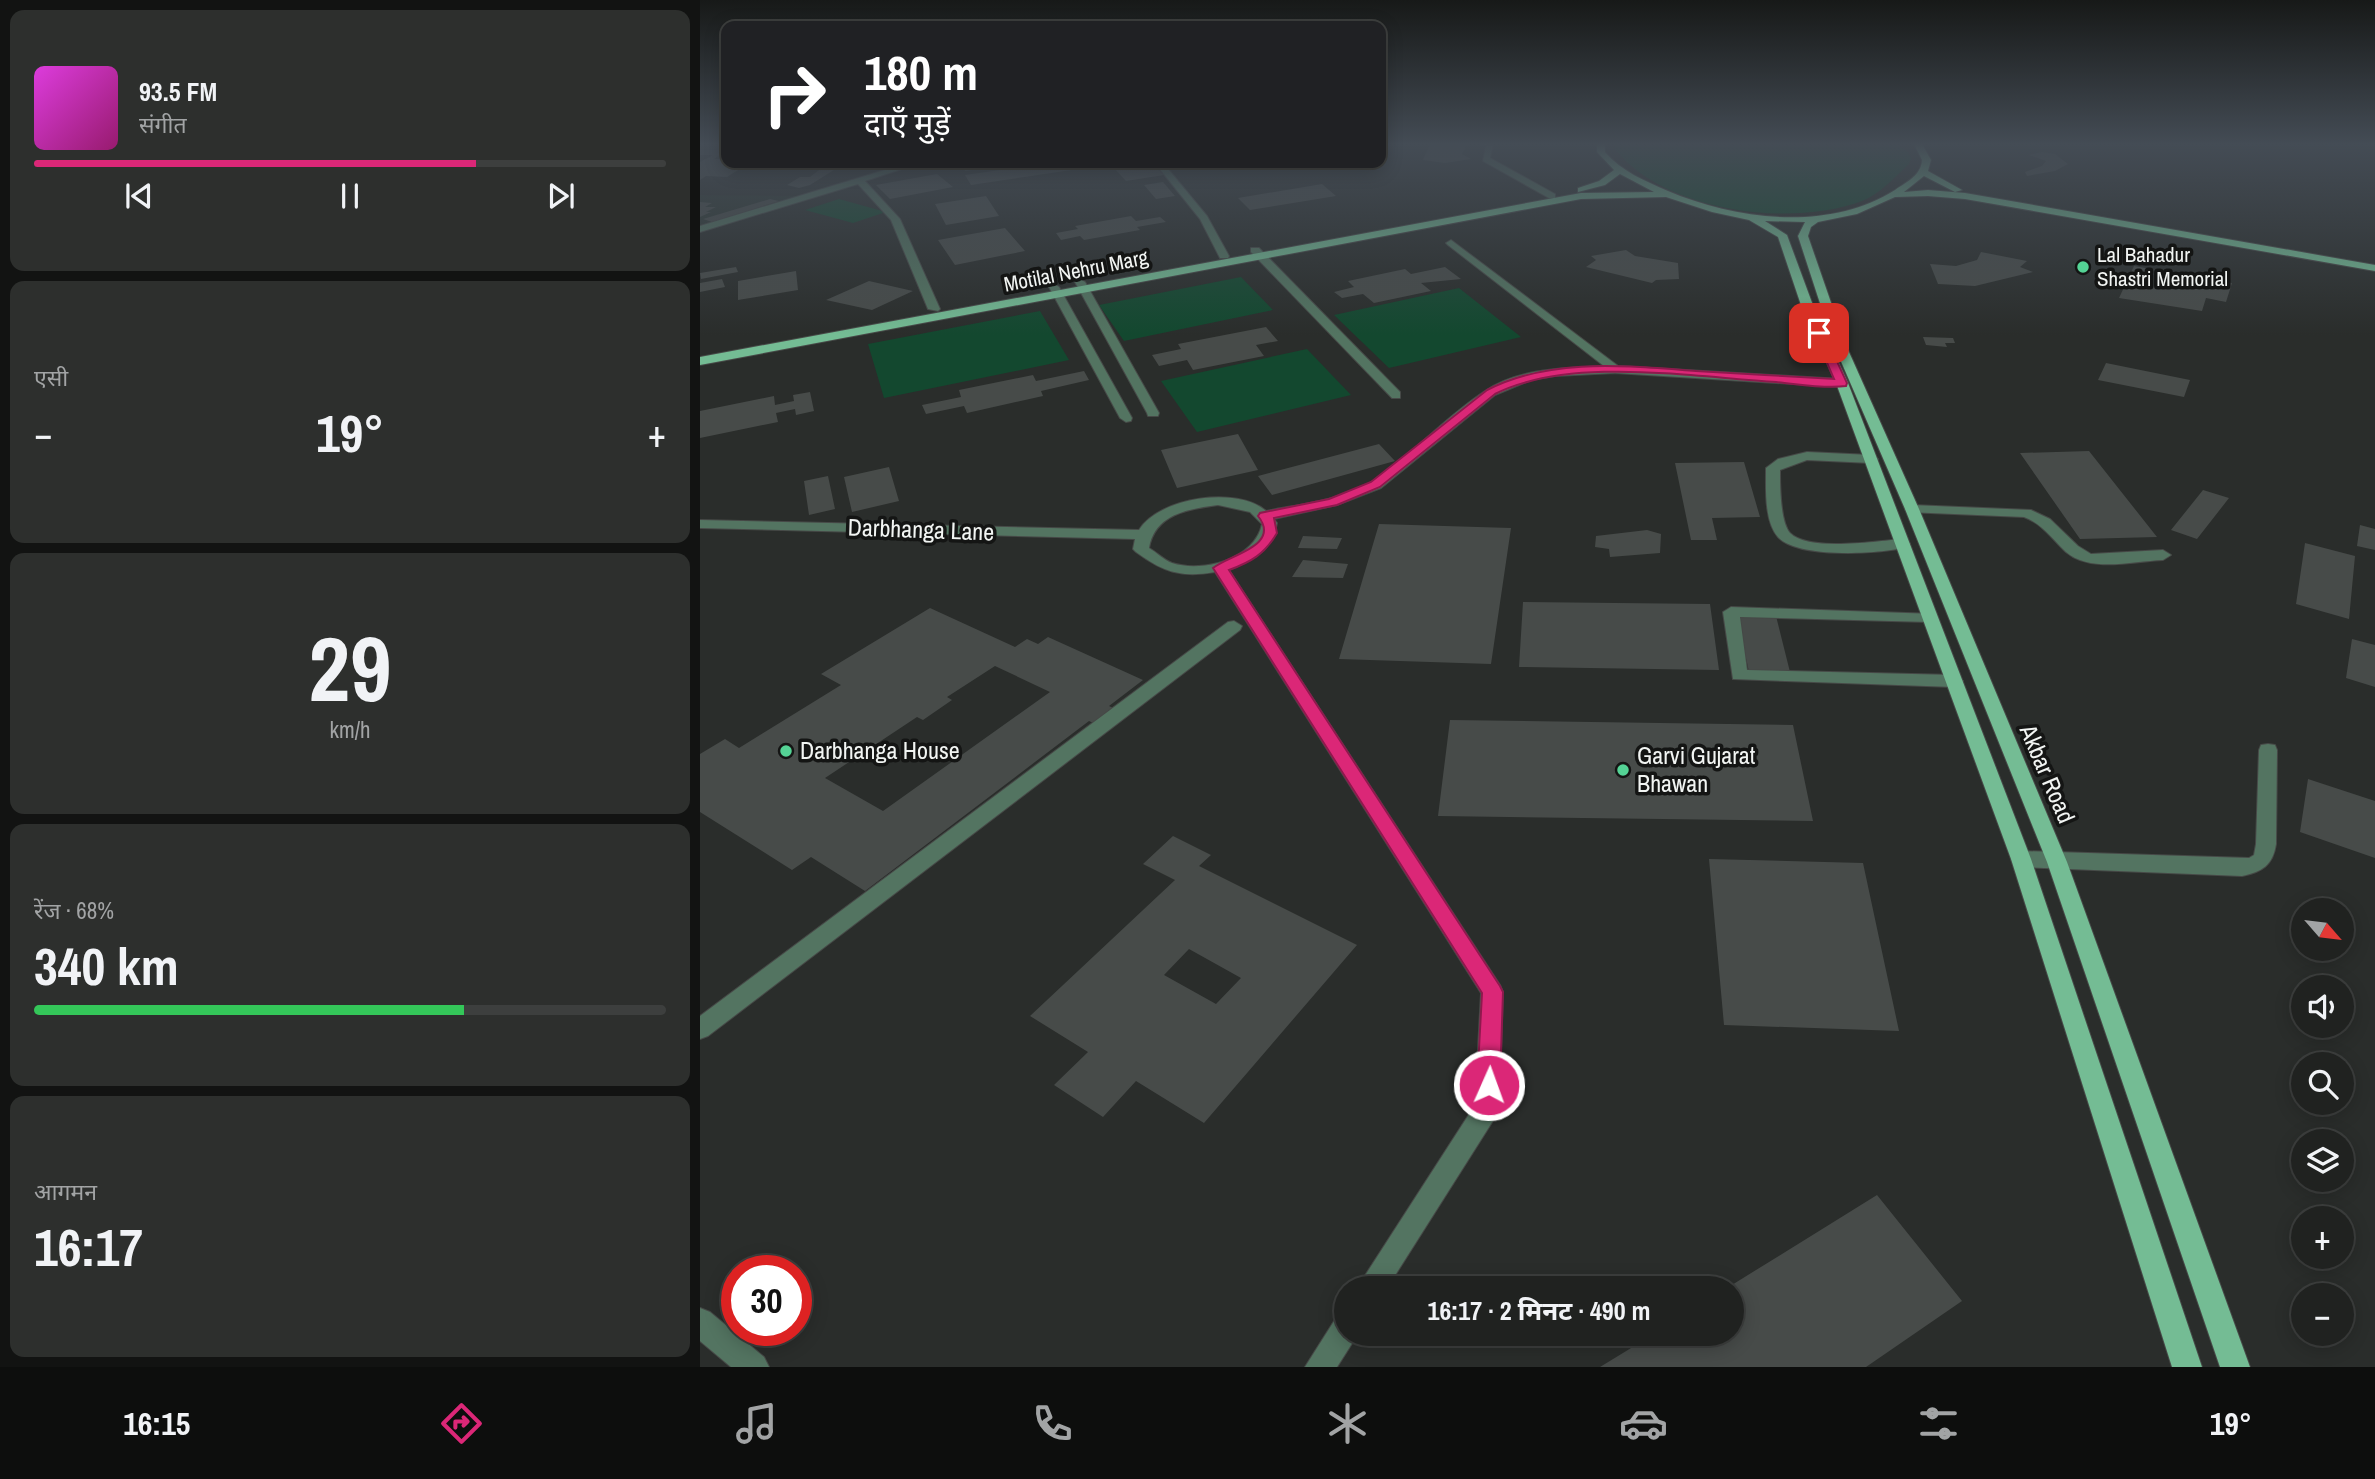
<!DOCTYPE html>
<html lang="hi">
<head>
<meta charset="utf-8">
<style>
	:root { --surface:#202220; --page:#2d2f2d; --text:#f1f3f6; --muted:#a2a4a5; --line:#3d3f3e; --accent:#db2777 }
	body { margin:0; font-family:"Archivo Narrow","Noto Sans Devanagari",sans-serif; background:var(--page); color:var(--text); height:100vh; display:flex; flex-direction:column; font-size:26px; white-space:nowrap }
	* { box-sizing:border-box; margin:0 }
	p { font-size:23px; color:var(--muted) }
	.icon { flex:none; width:38px; height:38px; fill:none; stroke:currentColor; stroke-width:2; stroke-linecap:round; stroke-linejoin:round }
	.map { position:relative; flex:1; overflow:hidden }
	.side { display:flex; flex-direction:column; gap:10px; padding:10px; background:#121312; width:700px }
	.side>* { flex:none }
	.banner { position:absolute; left:21px; top:21px; width:665px; height:147px; border-radius:14px; box-shadow:0 4px 18px #0003,0 0 0 2px var(--line); background:#202124; color:#fff; overflow:hidden }
	.needle { width:46px; rotate:118deg }
	.controls { position:absolute; left:1591px; top:898px; display:grid; gap:14px }
	.controls a { display:grid; place-items:center; width:63px; height:63px; border-radius:50%; background:var(--surface); box-shadow:0 4px 18px #0003,0 0 0 2px var(--line); font-size:35px }
	.speed { position:absolute; left:21px; top:1255px; display:flex; gap:14px; font-size:35px; font-weight:700; text-align:center }
	.speed>* { display:grid; place-content:center; width:91px; height:91px; border-radius:50%; background:var(--surface); box-shadow:0 4px 18px #0003,0 0 0 2px var(--line); line-height:1 }
	.speed .limit { border:10px solid #d22; background:#fff; color:#111 }
	.pin { position:absolute; display:grid; place-items:center; width:60px; height:60px; color:#fff; margin:-30px; border-radius:14px; box-shadow:0 4px 10px #0006 }
	.me { position:absolute; width:77px; margin:-38px; rotate:2deg; stroke-linejoin:round; filter:drop-shadow(0 0 5px #0008) }
	.turn { display:flex; align-items:center; gap:24px; height:147px; padding:0 28px; font-size:32px }
	.turn .icon { width:91px; height:91px; stroke-width:2.5 }
	.turn b { display:block; font-size:49px; line-height:60px }
	.big { font-size:52px; font-weight:700; line-height:1.1 }
	.side .card { flex:1; display:flex; flex-direction:column; justify-content:center; gap:10px; min-width:0; padding:0 24px; border-radius:14px; background:var(--page) }
	.side .dial { align-items:center; gap:0 }
	.dial b { font-size:91px; line-height:1 }
	.song { display:flex; align-items:center; gap:21px }
	.cover { width:84px; height:84px; border-radius:10px; background:linear-gradient(135deg,hsl(300 70% 55%),hsl(320 70% 35%)) }
	.played { height:7px; border-radius:4px; background:linear-gradient(90deg,var(--accent) 70%,var(--line) 70%) }
	.keys { display:flex; justify-content:space-around; direction:ltr }
	.heat { display:flex; justify-content:space-between; align-items:center; font-size:38px; direction:ltr }
	.charge { height:10px; border-radius:5px; background:linear-gradient(90deg,#34c759 68%,var(--line) 0) }
	.trip { position:absolute; left:634px; top:1276px; width:410px; height:70px; border-radius:35px; background:var(--surface); box-shadow:0 4px 18px #0003,0 0 0 2px var(--line); font-weight:700; line-height:70px; text-align:center }
	.menu { display:flex; height:112px; justify-content:space-around; align-items:center; background:#0d0e0d; color:var(--muted) }
	.menu .icon { width:49px; height:49px }
	.menu .selected { color:var(--accent) }
	.menu b { font-size:32px; color:var(--text) }
	main { display:flex; flex:1; min-height:0 }
	.map>svg:first-child { display:block }
	.built { fill:#2b352f }
	.green { fill:#13482f }
	.building { fill:#474b49; fill-rule:evenodd }
	.lines { fill:none; stroke-linecap:round; stroke-linejoin:round }
	.minor-casing { stroke:#464947; stroke-width:2 }
	.major-casing { stroke:#464947; stroke-width:2 }
	.minor { fill:#537461; fill-rule:evenodd }
	.major { fill:#74bc94; fill-rule:evenodd }
	.route { fill:#db2777; stroke:#8e194d; stroke-width:2 }
	.poi-dot { fill:#54d395; stroke:#141514; stroke-width:2.5 }
	.labels { text-anchor:middle; stroke-width:7; stroke-linejoin:round; paint-order:stroke }
	.far-poi-label { font-size:21px; fill:#f2f5f3; stroke:#141514; text-anchor:start }
	.far-street-label { font-size:21px; fill:#f2f5f3; stroke:#141514 }
	.street-label { font-size:24px; fill:#f2f5f3; stroke:#141514 }
	.poi-label { font-size:24px; fill:#f2f5f3; stroke:#141514; text-anchor:start }
</style>
</head>
<body>
<main>
<section class="side">
<div class="card">
<div class="song"><i class="cover"></i><div><b>93.5 FM</b><p>संगीत</p></div></div>
<div class="played"></div>
<div class="keys"><svg class="icon" aria-label="previous" viewBox="0 0 24 24"><path d="M18 5L8 12l10 7zM5 5v14"/></svg><svg class="icon" aria-label="pause" viewBox="0 0 24 24"><path d="M8 5v14M16 5v14"/></svg><svg class="icon" aria-label="next" viewBox="0 0 24 24"><path d="M6 5l10 7-10 7zM19 5v14"/></svg></div>
</div>
<div class="card"><p>एसी</p>
<div class="heat"><a>−</a><b class="big">19°</b><a>+</a></div>
</div>
<div class="card dial"><b>29</b><p>km/h</p></div>
<div class="card"><p>रेंज · 68%</p><b class="big">340 km</b><div class="charge"></div></div>
<div class="card"><p>आगमन</p><b class="big">16:17</b></div>
</section>
<div class="map">
<svg width="1675" height="1367" viewBox="0 0 1675 1367">
	<rect width="100%" height="100%" fill="#2a2d2b"/>
	<path class="built" d="M0 195 103 196 0 227Z"/>
	<path class="green" d="M917 144H1197L1208 152 1211 158 1209 164C1195 177 1180 194 1162 201 1089 228 964 212 914 148Z
		M139 199 186 212 153 223 105 210Z
		M541 277 573 310 424 341 399 305Z
		M759 288 821 337 689 368 634 315Z
		M340 311 369 360 184 398 168 344Z
		M607 349 651 395 497 432 461 381Z"/>
	<path class="building" d="M730 144H771L766 146 762 154 771 159 745 163 723 160Z
		M0 150H26L14 159H26V163H49L27 177 6 176 0 180V162L13 155H0Z
		M1342 152 1355 154 1368 164 1355 171 1327 176 1325 172 1342 166 1346 161 1329 155Z
		M128 163H145L110 185 99 188 87 185 100 177H110Z
		M284 163H312V164L265 171 263 166Z
		M351 163H373L378 169 271 185 265 175Z
		M452 163 464 175 426 181 414 168Z
		M466 163H512V164L471 170Z
		M237 174 253 187 190 199 176 185Z
		M463 182 475 196 456 199 444 185Z
		M622 184 636 196 550 210 538 198Z
		M286 196 299 216 246 225 235 204Z
		M70 199 79 201 12 222 3 219Z
		M0 202 12 203 5 207H16L6 212H11L0 217Z
		M431 216 436 221 460 217 466 222 437 227 440 230 384 240 380 236 361 240 356 233 378 229 375 226Z
		M305 228 325 251 255 265 238 240Z
		M926 250 935 256 978 263 979 279 956 280 952 283 886 267 896 260 891 256Z
		M1281 252 1327 261 1320 267 1333 272 1275 286 1238 284 1230 264 1256 266 1277 260Z
		M1434 266 1532 283 1526 302 1506 298 1502 311 1419 298Z
		M36 267 38 272 1 279 0 273Z
		M745 267 761 279 721 283 731 291 674 303 663 294 642 298 634 292 654 287 648 281 705 269 711 274Z
		M96 271 98 290 38 300V281Z
		M22 279 25 287 0 292V283Z
		M169 281 213 291 172 310 126 300Z
		M566 327 578 341 556 345 564 356 493 370 487 360 459 366 452 355 481 349 478 344Z
		M1223 337 1253 338 1255 343H1245L1247 347 1226 345Z
		M1406 363 1490 380 1484 397 1398 380Z
		M384 371 389 380 341 391 343 396 267 413 264 406 226 414 222 405 261 397 259 390 333 375 336 381Z
		M110 392 114 411 96 415 95 409 76 413 78 422 0 438V411L74 396 75 405 94 401 93 395Z
		M538 434 558 470 477 488 461 450Z
		M679 444 695 461 572 495 558 476Z
		M1389 451 1457 537 1380 539 1320 453Z
		M1044 462 1060 517 1012 518 1017 540H991L975 463Z
		M189 467 199 501 152 512 144 477Z
		M128 476 135 509 109 515 104 481Z
		M1503 490 1529 498 1497 539 1471 530Z
		M679 524 811 528 791 664 639 659Z
		M1660 525 1675 529V550L1657 546Z
		M947 530 961 534 960 553 910 557 909 549 895 547 896 536Z
		M603 536 642 538 637 549 598 548Z
		M1605 543 1655 556 1649 619 1596 604Z
		M603 560 648 564 643 578 592 577Z
		M823 602 1010 604 1019 670 819 667Z
		M230 608 315 647 327 639 338 644 348 637 443 680 409 706 428 715 408 730 389 721 165 891 111 857 92 870 0 812V754L25 739 39 748 141 685 121 674ZM295 666 350 692 183 811 125 778 217 717 223 720 252 700 247 697Z
		M1037 616H1076L1090 672H1049Z
		M1652 639 1675 645V687L1646 678Z
		M750 720 1093 725 1113 821 738 816Z
		M1608 779 1675 801V858L1600 832Z
		M473 836 511 855 499 866 657 945 504 1123 436 1081 403 1117 354 1085 388 1052 330 1016 475 880 443 864ZM489 949 541 978 516 1004 464 975Z
		M1009 859 1163 863 1199 1031 1024 1025Z
		M1177 1195 1262 1301 1166 1367H900L954 1334H1031V1288H1027Z"/>
	<g class="lines">
		<defs>
			<path id="minor" d="M782 144H793L790 158 855 194V198H849L783 161 786 146Z
				M208 163H220L165 181 200 219 240 309 238 311 228 309 191 220 158 184 0 232V226Z
				M455 163H463L507 216 529 256 528 258H520L500 219Z
				M751 240 918 366 1142 379 1148 383 1142 387 915 373 855 376 831 380 795 395 681 488 637 505 574 519 577 523C572 551 554 559 529 570L800 985 803 992 799 1108 796 1116 687 1288H657L775 1105 781 993 515 572C481 578 463 572 436 552L433 549 435 539 0 528V520L439 530C459 497 538 486 566 511 600 504 643 500 673 481 713 454 745 417 785 391 819 368 864 368 904 366L748 245 746 243ZM518 505 550 512 562 524C555 559 503 573 472 563 464 560 456 552 449 548 455 514 488 509 518 505Z
				M551 248H559L700 392V398H692L551 252Z
				M380 279 385 282 459 413 458 416H448L447 413 375 282Z
				M354 284 359 287 432 418 431 421 426 422 420 418 349 287Z
				M1107 452 1171 455 1178 459 1171 463 1107 460 1080 470C1080 484 1080 522 1090 533 1109 552 1177 541 1202 539L1207 541 1210 544 1207 547C1181 554 1098 559 1078 537 1064 521 1066 489 1066 468L1078 459Z
				M1212 505 1331 510 1350 519 1378 546 1391 554 1463 550 1471 555 1463 560C1434 561 1390 573 1366 552 1352 539 1343 524 1324 517L1207 512 1205 509 1207 506Z
				M1031 607 1235 614 1237 617 1235 620 1229 622 1040 617 1047 670 1254 675 1263 681 1254 687 1033 679 1023 612Z
				M534 621 542 626 540 630 8 1036 0 1039V1016L528 622Z
				M1568 744 1575 745 1577 750 1576 844C1573 865 1562 872 1542 876L1321 867 1314 864 1311 859 1314 854 1321 851 1549 858 1554 855 1556 844 1559 750 1561 745Z
				M0 1308 10 1312 64 1357 69 1367H31L0 1341Z
				M646 1314V1334H658L637 1367H605L636 1318Z"/>
			<path id="major" d="M897 144H905V152C921 171 945 181 968 191 1037 220 1128 232 1195 190 1206 182 1221 176 1222 160L1214 144H1222L1231 160 1228 171 1262 190 1255 192 1224 176 1204 192 1228 190 1265 193 1675 265V271L1265 199 1228 196 1195 197 1157 214 1118 222 1111 227 1108 236 1145 343 1219 509 1367 862 1550 1367H1520L1347 862 1205 509 1133 343 1098 236 1105 222 1065 221 1087 235 1114 308 1148 383 1331 859 1502 1367H1472L1311 859 1136 383 1102 308 1078 237 1049 220 1012 212 966 197 881 199 0 365V357L881 193 954 192 920 174 905 185 878 192V188L899 181 914 170 897 152Z"/>
		</defs>
		<use href="#minor" class="minor-casing"/>
		<use href="#major" class="major-casing"/>
		<use href="#minor" class="minor"/>
		<use href="#major" class="major"/>
	</g>
	<linearGradient id="sky" x2="0" y2="1"><stop stop-color="#171918"/><stop offset="0.43" stop-color="#444c55"/><stop offset="1" stop-color="#444c55" stop-opacity="0"/></linearGradient>
	<rect width="1675" height="335" fill="url(#sky)"/>
	<path class="route" d="M1119 330 1124 333 1147 383 1146 386C1124 389 1098 384 1076 382 992 377 871 356 795 394L680 487 637 505 574 518 577 533C565 554 551 562 529 570L800 986 803 992 800 1085 796 1092 789 1095 781 1092 777 1085 782 993 513 568C528 555 582 546 558 516L560 513 629 499 671 482 787 390C851 357 927 366 996 371 1042 374 1088 376 1134 379L1114 333Z"/>
	<g class="poi-dot">
		<circle cx="1383" cy="267" r="7"/>
		<circle cx="86" cy="751" r="7"/>
		<circle cx="923" cy="770" r="7"/>
	</g>
	<g class="labels">
		<g class="far-poi-label">
			<text x="1397" y="262">Lal Bahadur<tspan x="1397" dy="24">Shastri Memorial</tspan></text>
		</g>
		<g class="far-street-label">
			<text transform="translate(376 271) rotate(-11)" y="7">Motilal Nehru Marg</text>
		</g>
		<g class="street-label">
			<text transform="translate(221 530) rotate(2)" y="8">Darbhanga Lane</text>
			<text transform="translate(1347 774) rotate(67)" y="8">Akbar Road</text>
		</g>
		<g class="poi-label">
			<text x="100" y="759">Darbhanga House</text>
			<text x="937" y="764">Garvi Gujarat<tspan x="937" dy="28">Bhawan</tspan></text>
		</g>
	</g>
</svg>
<div class="controls">
<a><svg class="needle" viewBox="-14 -14 28 28"><path d="M0-13l5 13h-10z" fill="#e53935"/><path d="M0 13l5-13h-10z" fill="#a2a4a5"/></svg></a>
<a><svg class="icon" aria-label="sound" viewBox="0 0 24 24"><path d="M4 9h4l5-4v14l-5-4H4zM17 9q2 3 0 6"/></svg></a>
<a><svg class="icon" aria-label="search" viewBox="0 0 24 24"><circle cx="10" cy="10" r="6"/><path d="M15 15l6 6"/></svg></a>
<a><svg class="icon" aria-label="layers" viewBox="0 0 24 24"><path d="M12 4l9 5-9 5-9-5zM3 14l9 5 9-5"/></svg></a>
<a>+</a>
<a>−</a>
</div>
<div class="speed"><div class="limit">30</div></div>
<div class="pin" style="left:1119px;top:333px;background:#d93025"><svg class="icon" aria-label="arrive" viewBox="0 0 24 24"><path d="M6 21V4h12l-3 4 3 4H6"/></svg></div>
<svg class="me" style="left:789px;top:1085px" viewBox="-20 -20 40 40"><circle r="17" fill="#db2777" stroke="#fff" stroke-width="3"/><path d="M0-11L8 9 0 5-8 9z" fill="#fff"/></svg>
<div class="trip">16:17 · 2 मिनट · 490 m</div>
<div class="banner">
<div class="turn"><svg class="icon" aria-label="right" viewBox="0 0 24 24"><path d="M7 20v-9h11M14 6l5 5-5 5"/></svg><div><b>180 m</b>दाएँ मुड़ें</div></div>
</div>
</div>
</main>
<nav class="menu">
<b>16:15</b>
<svg class="icon selected" aria-label="directions" viewBox="0 0 24 24"><path d="M12 3l9 9-9 9-9-9zM9 14v-3h6M13 9l2 2-2 2"/></svg>
<svg class="icon" aria-label="music" viewBox="0 0 24 24"><path d="M9 18V5l10-2v13"/><circle cx="6" cy="18" r="3"/><circle cx="16" cy="16" r="3"/></svg>
<svg class="icon" aria-label="phone" viewBox="0 0 24 24"><path d="M5 4h4l2 5-3 2q2 4 5 5l2-3 5 2v4C11 20 4 13 5 4z"/></svg>
<svg class="icon" aria-label="climate" viewBox="0 0 24 24"><path d="M12 3v18M4 7l16 10M4 17L20 7"/></svg>
<svg class="icon" aria-label="car" viewBox="0 0 24 24"><path d="M5 17H2v-5l4-1 3-4h7l3 4 3 1v5h-3M9 17h6M6 11h13"/><circle cx="7" cy="17" r="2"/><circle cx="17" cy="17" r="2"/></svg>
<svg class="icon" aria-label="filters" viewBox="0 0 24 24"><path d="M4 7h16M4 17h16"/><circle cx="9" cy="7" r="2"/><circle cx="15" cy="17" r="2"/></svg>
<b>19°</b>
</nav>
</body>
</html>
